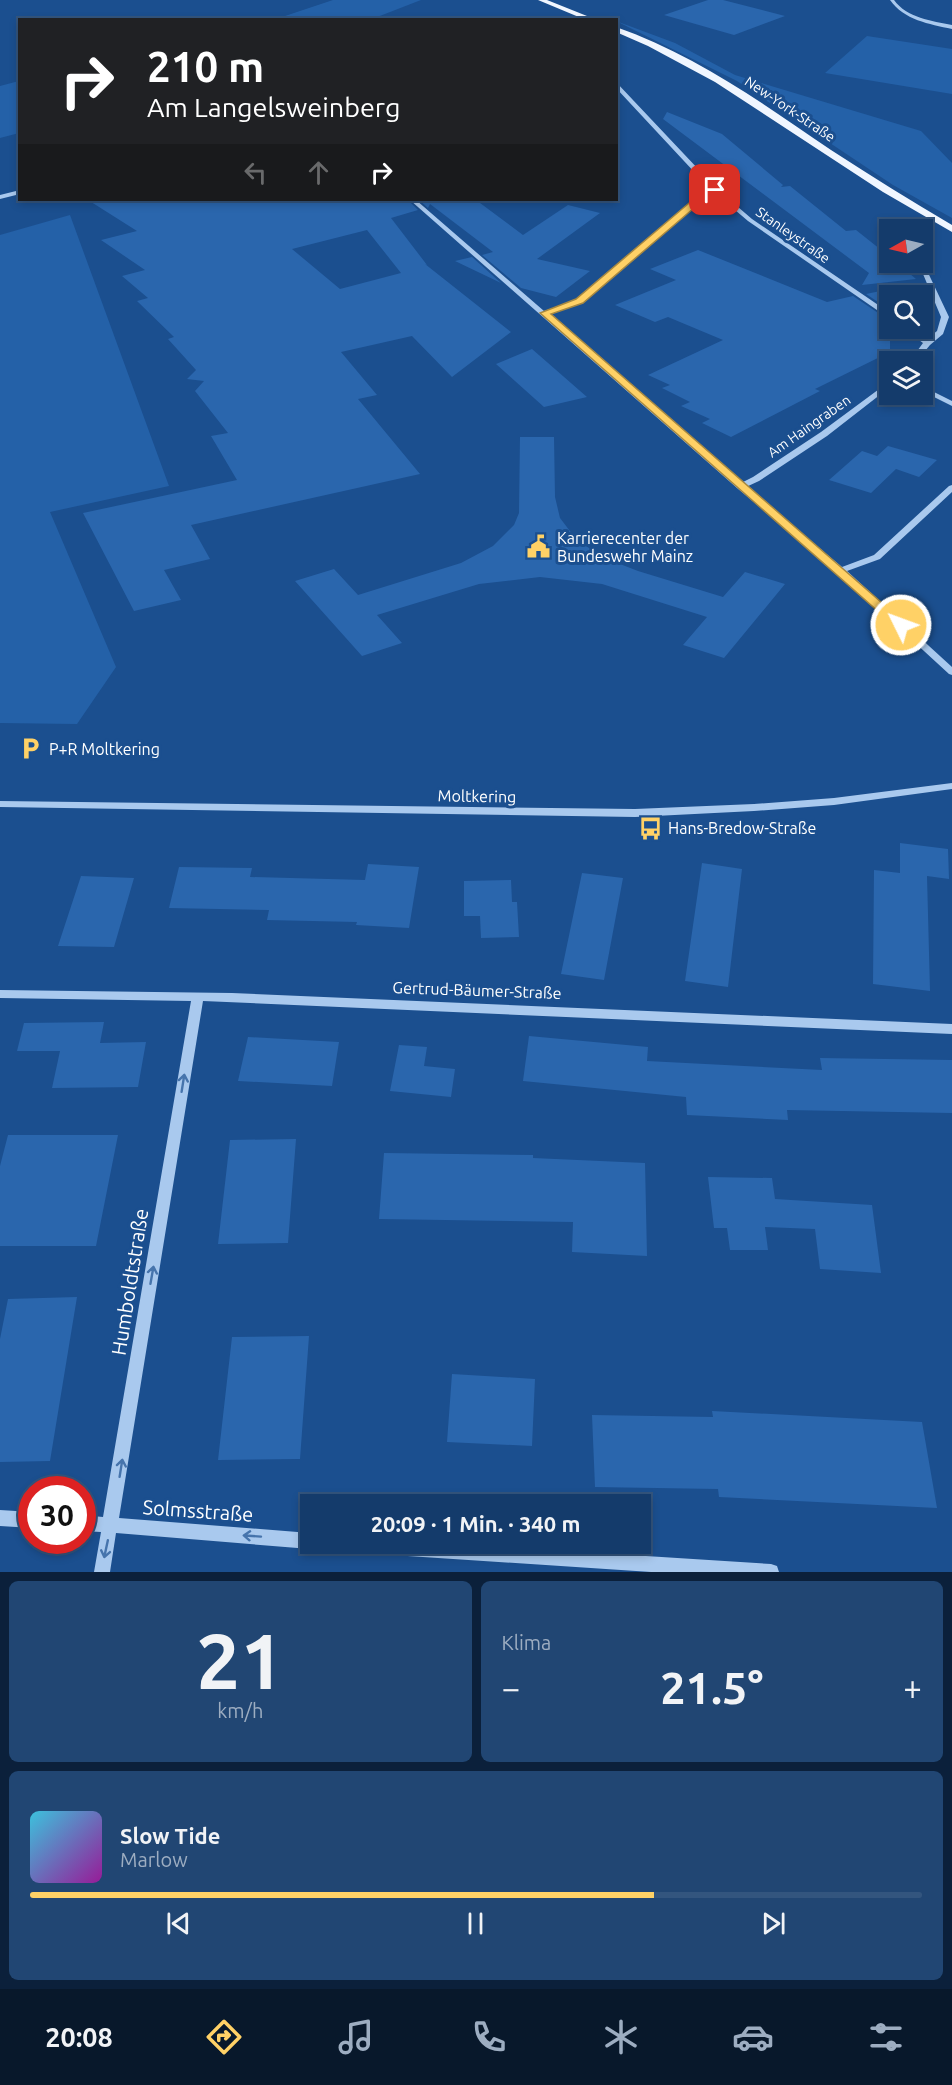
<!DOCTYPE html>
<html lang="de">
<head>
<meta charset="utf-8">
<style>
	:root { --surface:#143b6b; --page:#214673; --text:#f1f3f6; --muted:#9dadc1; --line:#33557e; --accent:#ffd166 }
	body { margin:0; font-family:Ubuntu,sans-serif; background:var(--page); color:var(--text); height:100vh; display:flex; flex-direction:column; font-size:22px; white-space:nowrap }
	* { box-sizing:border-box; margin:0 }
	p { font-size:20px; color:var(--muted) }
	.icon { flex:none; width:33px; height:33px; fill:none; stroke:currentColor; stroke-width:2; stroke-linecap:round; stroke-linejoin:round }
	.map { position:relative; height:1572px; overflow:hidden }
	.panel { display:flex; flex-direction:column; gap:9px; padding:9px; background:#0b203b; flex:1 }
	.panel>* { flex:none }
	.hud { position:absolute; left:18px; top:18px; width:600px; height:183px; border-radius:0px; box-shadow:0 3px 9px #0003,0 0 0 2px var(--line); background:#202124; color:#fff; overflow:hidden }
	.needle { width:39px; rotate:262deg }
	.buttons { position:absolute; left:879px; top:219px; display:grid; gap:12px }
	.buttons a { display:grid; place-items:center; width:54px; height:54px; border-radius:0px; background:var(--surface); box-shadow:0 3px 9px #0003,0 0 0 2px var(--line); font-size:30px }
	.speed { position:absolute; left:18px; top:1476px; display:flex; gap:12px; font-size:30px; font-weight:700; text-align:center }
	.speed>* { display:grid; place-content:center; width:78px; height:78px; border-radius:50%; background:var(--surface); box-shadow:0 3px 9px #0003,0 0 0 2px var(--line); line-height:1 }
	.speed .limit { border:9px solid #d22; background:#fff; color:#111 }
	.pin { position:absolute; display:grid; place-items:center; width:51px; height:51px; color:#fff; margin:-26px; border-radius:12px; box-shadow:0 3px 9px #0006 }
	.me { position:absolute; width:66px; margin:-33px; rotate:312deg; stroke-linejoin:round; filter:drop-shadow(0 0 4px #0008) }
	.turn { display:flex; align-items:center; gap:21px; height:126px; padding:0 30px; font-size:27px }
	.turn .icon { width:78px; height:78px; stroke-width:2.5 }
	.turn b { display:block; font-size:42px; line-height:51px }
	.lanes { display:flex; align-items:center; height:57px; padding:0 30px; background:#0003; justify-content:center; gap:30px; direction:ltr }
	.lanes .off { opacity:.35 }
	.big { font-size:45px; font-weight:700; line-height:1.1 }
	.panel .widget { flex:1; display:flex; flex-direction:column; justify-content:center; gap:9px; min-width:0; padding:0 21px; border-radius:9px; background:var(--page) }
	.panel .dial { align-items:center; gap:0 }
	.dial b { font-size:78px; line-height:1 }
	.song { display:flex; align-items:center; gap:18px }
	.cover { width:72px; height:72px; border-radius:9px; background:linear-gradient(135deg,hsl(190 70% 55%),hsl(300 70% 35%)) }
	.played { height:6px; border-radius:3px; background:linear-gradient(90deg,var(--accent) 70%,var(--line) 70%) }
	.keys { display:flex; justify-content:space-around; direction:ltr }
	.heat { display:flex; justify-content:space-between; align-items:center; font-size:33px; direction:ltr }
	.panel .tiles { flex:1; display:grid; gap:9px; grid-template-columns:1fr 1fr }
	.widget:last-child { grid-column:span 2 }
	.trip { position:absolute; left:300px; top:1494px; width:351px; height:60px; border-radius:0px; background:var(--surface); box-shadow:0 3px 9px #0003,0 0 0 2px var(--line); font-weight:700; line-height:60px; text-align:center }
	.menu { display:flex; height:96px; justify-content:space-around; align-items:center; background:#08182b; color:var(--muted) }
	.menu .icon { width:42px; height:42px }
	.menu .current { color:var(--accent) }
	.menu b { font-size:27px; color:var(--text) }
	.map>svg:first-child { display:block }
	.green { fill:#2461a8 }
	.building { fill:#2a66ad; fill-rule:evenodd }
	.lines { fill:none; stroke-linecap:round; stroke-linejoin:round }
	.minor { fill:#a9c9ee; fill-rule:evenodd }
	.major { fill:#f0f6ff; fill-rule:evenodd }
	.oneway { stroke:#4674ac }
	.route { fill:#ffd166; stroke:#a68842; stroke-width:1.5 }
	.labels { text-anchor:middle; stroke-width:6; stroke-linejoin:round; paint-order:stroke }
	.far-street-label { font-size:14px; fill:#fff; stroke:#1b4f8f }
	.poi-label { font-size:16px; fill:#fff; stroke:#1b4f8f; text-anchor:start }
	.street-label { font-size:16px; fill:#fff; stroke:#1b4f8f }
	.near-street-label { font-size:20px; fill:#fff; stroke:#1b4f8f }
</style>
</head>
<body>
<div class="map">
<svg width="952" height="1572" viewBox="0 0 952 1572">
	<rect width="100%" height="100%" fill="#1b4f8f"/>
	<path class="green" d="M333 0H421L372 19H276Z
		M616 21 675 43 735 75 921 131 952 163V218L893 185 737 81Z
		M867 36 952 49V94L825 73Z
		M19 81V133L0 138V86Z
		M70 215 169 486 50 512 116 667 77 724 0 723V235Z"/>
	<path class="building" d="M708 0H723L785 16 734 35 664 15Z
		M667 112 722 134 783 185 781 187 790 186 846 231 856 230 890 257V262H896L916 279 862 285 869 273 663 119Z
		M88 200H408L418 210 391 218 427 265 425 264 511 332 452 377 412 336 341 352 377 395 358 399 420 474 191 525 210 559 164 570 181 600 134 611 83 513 237 480 211 436 228 433 195 391 204 381 187 379 196 370 168 339 174 337 137 301 148 298 122 276 145 270 101 240 137 231ZM367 230 401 273 340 289 292 249Z
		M419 200H476L523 235 568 205 600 213 537 259 590 271 556 297 521 288 482 255 493 252 430 204 428 208Z
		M698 250 827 302 853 296 890 321V352L815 389 820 391 731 437 702 423 710 419 681 406 690 402 662 388 670 385 648 375 723 340 668 317 655 322 615 305 676 280 650 269Z
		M472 257 501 283 455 261Z
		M890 289V310L866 294Z
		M532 349 587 397 544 407 496 364Z
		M520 437H554L555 497 560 518 576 539 602 557 638 571 723 597 745 572 785 584 724 658 683 645 707 617 602 584 540 577 479 584 377 615 402 643 362 656 295 581 334 569 358 595 461 563 493 546 514 525 519 513Z
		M888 446 937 460 919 477 896 469 871 493 829 480 862 451 877 456Z
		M900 843 948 849 949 879 927 876 930 991 873 984 874 870 900 873Z
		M702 863 742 869 728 987 685 981Z
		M368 864 419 867 409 928 356 925 357 922 267 920 269 910 169 908 179 867 252 868 250 877 365 880Z
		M582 873 623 878 604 980 561 974Z
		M81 876 134 878 114 947 58 946Z
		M511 880 512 902H517L519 937 481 938 480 916H464V881Z
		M104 1022 100 1043 146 1042 138 1087 52 1088 60 1051H17L24 1023Z
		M529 1036 648 1047 647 1061 822 1070 820 1058 952 1060V1113L787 1110 788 1120 687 1115 686 1097 523 1081Z
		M248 1037 339 1042 332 1086 238 1081Z
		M399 1045 427 1047 424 1066 455 1069 451 1097 390 1091Z
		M8 1135H118L96 1246H0V1166Z
		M296 1139 288 1243 218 1244 230 1140Z
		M384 1153 533 1155V1158L645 1163 647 1256 572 1252 573 1222 379 1219Z
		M708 1177 772 1178 775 1199 872 1205 881 1273 820 1269 815 1229 765 1227 768 1250H730L727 1228H714Z
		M77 1297 50 1461 0 1462V1339L8 1299Z
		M309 1336 300 1459 218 1460 232 1337Z
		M452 1374 535 1379 532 1446 447 1442Z
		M712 1411 922 1422 937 1508 719 1497 718 1489 595 1487 592 1415 713 1417Z"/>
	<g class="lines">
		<path class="minor" d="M890 0H894C907 18 932 21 952 25V29C929 24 904 20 890 0Z
			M616 82 717 189 752 219 890 313V319L748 221 715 193 700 201 582 302 548 314 741 483 753 477 821 432 890 381V387L827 436 759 481 746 487 842 567 874 555 949 486 952 485V492L880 559 847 571 952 667V675L949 674 838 572 737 488 410 200H416L544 311 578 300 696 199 711 190 616 88Z
			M20 190V194L0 199V195Z
			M922 260 949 317 943 334 930 345 916 362H909L923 343 903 328H911L927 339 937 331 941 317 918 262H922Z
			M922 386 952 401V406L922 391Z
			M952 783V789L834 805 754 811 635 817 0 807V801L635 809 754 804 834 798Z
			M0 990 232 993 952 1024V1034L203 1001 119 1518 310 1533V1544H317L316 1547 310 1549 116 1533 110 1572H94L101 1532 82 1531V1515L103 1517 191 1001 0 998Z
			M0 1510 32 1512V1528L0 1526Z
			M339 1544H458L771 1564 777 1566 779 1572H651L347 1552 341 1550Z"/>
		<path class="major" d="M538 0H547L597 20H586Z
			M616 27C694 54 764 104 831 150 871 176 911 201 952 225V232L883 192 715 82 648 46 616 32Z"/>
	</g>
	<defs><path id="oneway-shaft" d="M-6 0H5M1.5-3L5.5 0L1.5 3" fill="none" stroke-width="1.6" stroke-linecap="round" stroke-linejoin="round" transform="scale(1.5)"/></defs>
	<g class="oneway">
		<use href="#oneway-shaft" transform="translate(183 1083) rotate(-81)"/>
		<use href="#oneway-shaft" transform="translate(152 1275) rotate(-80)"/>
		<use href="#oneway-shaft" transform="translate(121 1468) rotate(-81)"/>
		<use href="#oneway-shaft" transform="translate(252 1536) rotate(-176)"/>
		<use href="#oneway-shaft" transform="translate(106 1549) rotate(102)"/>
	</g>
	<path class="route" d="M712 188 719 190 701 202 583 303 551 314 905 623V628H897L540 313 576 299 695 198Z"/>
	<defs>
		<symbol id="civic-bare" viewBox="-9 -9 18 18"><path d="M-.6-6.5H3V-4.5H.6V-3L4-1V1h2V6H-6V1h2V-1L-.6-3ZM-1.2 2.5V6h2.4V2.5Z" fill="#ffd166" stroke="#1b4f8f" stroke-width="2.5" paint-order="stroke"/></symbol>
		<symbol id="parking-bare" viewBox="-9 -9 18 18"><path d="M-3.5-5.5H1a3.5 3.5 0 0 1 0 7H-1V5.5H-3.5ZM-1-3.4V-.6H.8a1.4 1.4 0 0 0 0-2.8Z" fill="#ffd166" stroke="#1b4f8f" stroke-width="2.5" paint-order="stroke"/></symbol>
		<symbol id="bus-bare" viewBox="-9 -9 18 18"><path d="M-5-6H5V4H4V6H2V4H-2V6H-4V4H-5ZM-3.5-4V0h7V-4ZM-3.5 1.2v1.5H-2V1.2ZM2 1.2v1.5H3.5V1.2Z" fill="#ffd166" stroke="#1b4f8f" stroke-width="2.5" paint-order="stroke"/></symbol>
	</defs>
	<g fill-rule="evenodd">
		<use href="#civic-bare" x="522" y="530" width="33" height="33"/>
		<use href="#parking-bare" x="14" y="732" width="33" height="33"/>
		<use href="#bus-bare" x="634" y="812" width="33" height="33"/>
	</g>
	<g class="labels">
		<g class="far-street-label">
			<text transform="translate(790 109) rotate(34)" y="5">New-York-Straße</text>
			<text transform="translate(793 235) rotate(35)" y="5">Stanleystraße</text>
			<text transform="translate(809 426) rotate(-35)" y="5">Am Haingraben</text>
		</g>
		<g class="poi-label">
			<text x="557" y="544">Karrierecenter der<tspan x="557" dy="18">Bundeswehr Mainz</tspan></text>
			<text x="49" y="755">P+R Moltkering</text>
			<text x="668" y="834">Hans-Bredow-Straße</text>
		</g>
		<g class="street-label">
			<text transform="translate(477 796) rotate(1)" y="6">Moltkering</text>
			<text transform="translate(477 990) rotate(2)" y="6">Gertrud-Bäumer-Straße</text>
		</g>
		<g class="near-street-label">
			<text transform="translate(130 1282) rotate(-81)" y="7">Humboldtstraße</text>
			<text transform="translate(198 1511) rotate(4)" y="7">Solmsstraße</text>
		</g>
	</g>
</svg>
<div class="buttons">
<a><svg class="needle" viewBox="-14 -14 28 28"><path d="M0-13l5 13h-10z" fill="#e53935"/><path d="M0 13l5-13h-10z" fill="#9dadc1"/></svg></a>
<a><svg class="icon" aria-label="search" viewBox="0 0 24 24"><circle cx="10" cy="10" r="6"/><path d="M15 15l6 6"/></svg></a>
<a><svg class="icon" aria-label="layers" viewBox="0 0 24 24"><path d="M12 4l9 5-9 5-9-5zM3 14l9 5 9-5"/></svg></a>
</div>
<div class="speed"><div class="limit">30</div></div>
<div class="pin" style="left:715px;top:190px;background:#d93025"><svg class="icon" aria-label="arrive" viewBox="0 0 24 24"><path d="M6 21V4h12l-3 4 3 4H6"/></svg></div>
<svg class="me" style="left:901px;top:625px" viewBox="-20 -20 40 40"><circle r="17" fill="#ffd166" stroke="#fff" stroke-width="3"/><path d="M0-11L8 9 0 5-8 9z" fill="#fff"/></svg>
<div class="trip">20:09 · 1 Min. · 340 m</div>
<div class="hud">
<div class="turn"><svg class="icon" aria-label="right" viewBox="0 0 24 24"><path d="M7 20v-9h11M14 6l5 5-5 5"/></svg><div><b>210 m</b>Am Langelsweinberg</div></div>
<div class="lanes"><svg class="icon off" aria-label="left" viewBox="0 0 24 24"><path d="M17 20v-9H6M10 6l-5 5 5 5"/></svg><svg class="icon off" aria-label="ahead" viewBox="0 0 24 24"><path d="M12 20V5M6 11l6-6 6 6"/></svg><svg class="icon" aria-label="right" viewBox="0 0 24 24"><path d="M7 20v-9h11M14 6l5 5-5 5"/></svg></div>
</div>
</div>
<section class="panel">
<div class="tiles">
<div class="widget dial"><b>21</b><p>km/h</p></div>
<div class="widget"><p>Klima</p>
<div class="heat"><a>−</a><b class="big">21.5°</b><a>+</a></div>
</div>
<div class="widget">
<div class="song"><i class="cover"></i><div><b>Slow Tide</b><p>Marlow</p></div></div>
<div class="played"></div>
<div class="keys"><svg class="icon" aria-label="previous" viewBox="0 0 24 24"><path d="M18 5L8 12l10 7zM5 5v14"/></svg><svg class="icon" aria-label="pause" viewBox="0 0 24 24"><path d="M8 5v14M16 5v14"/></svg><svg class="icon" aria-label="next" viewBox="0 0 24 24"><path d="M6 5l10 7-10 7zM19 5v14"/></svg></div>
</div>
</div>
</section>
<nav class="menu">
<b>20:08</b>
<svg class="icon current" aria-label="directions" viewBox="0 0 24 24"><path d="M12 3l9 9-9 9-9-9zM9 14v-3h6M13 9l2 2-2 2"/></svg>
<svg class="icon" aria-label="music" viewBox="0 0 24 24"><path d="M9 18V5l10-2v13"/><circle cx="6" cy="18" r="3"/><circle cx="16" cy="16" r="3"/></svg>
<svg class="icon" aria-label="phone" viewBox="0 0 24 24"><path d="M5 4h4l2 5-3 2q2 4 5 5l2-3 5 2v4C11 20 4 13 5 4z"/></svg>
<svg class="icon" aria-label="climate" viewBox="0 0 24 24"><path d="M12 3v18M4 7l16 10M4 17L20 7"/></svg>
<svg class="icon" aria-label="car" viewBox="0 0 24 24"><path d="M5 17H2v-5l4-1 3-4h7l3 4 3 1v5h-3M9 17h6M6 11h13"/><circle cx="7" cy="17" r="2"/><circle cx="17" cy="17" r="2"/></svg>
<svg class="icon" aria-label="filters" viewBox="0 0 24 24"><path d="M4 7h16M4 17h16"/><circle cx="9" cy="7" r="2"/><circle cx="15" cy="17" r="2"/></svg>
</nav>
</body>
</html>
